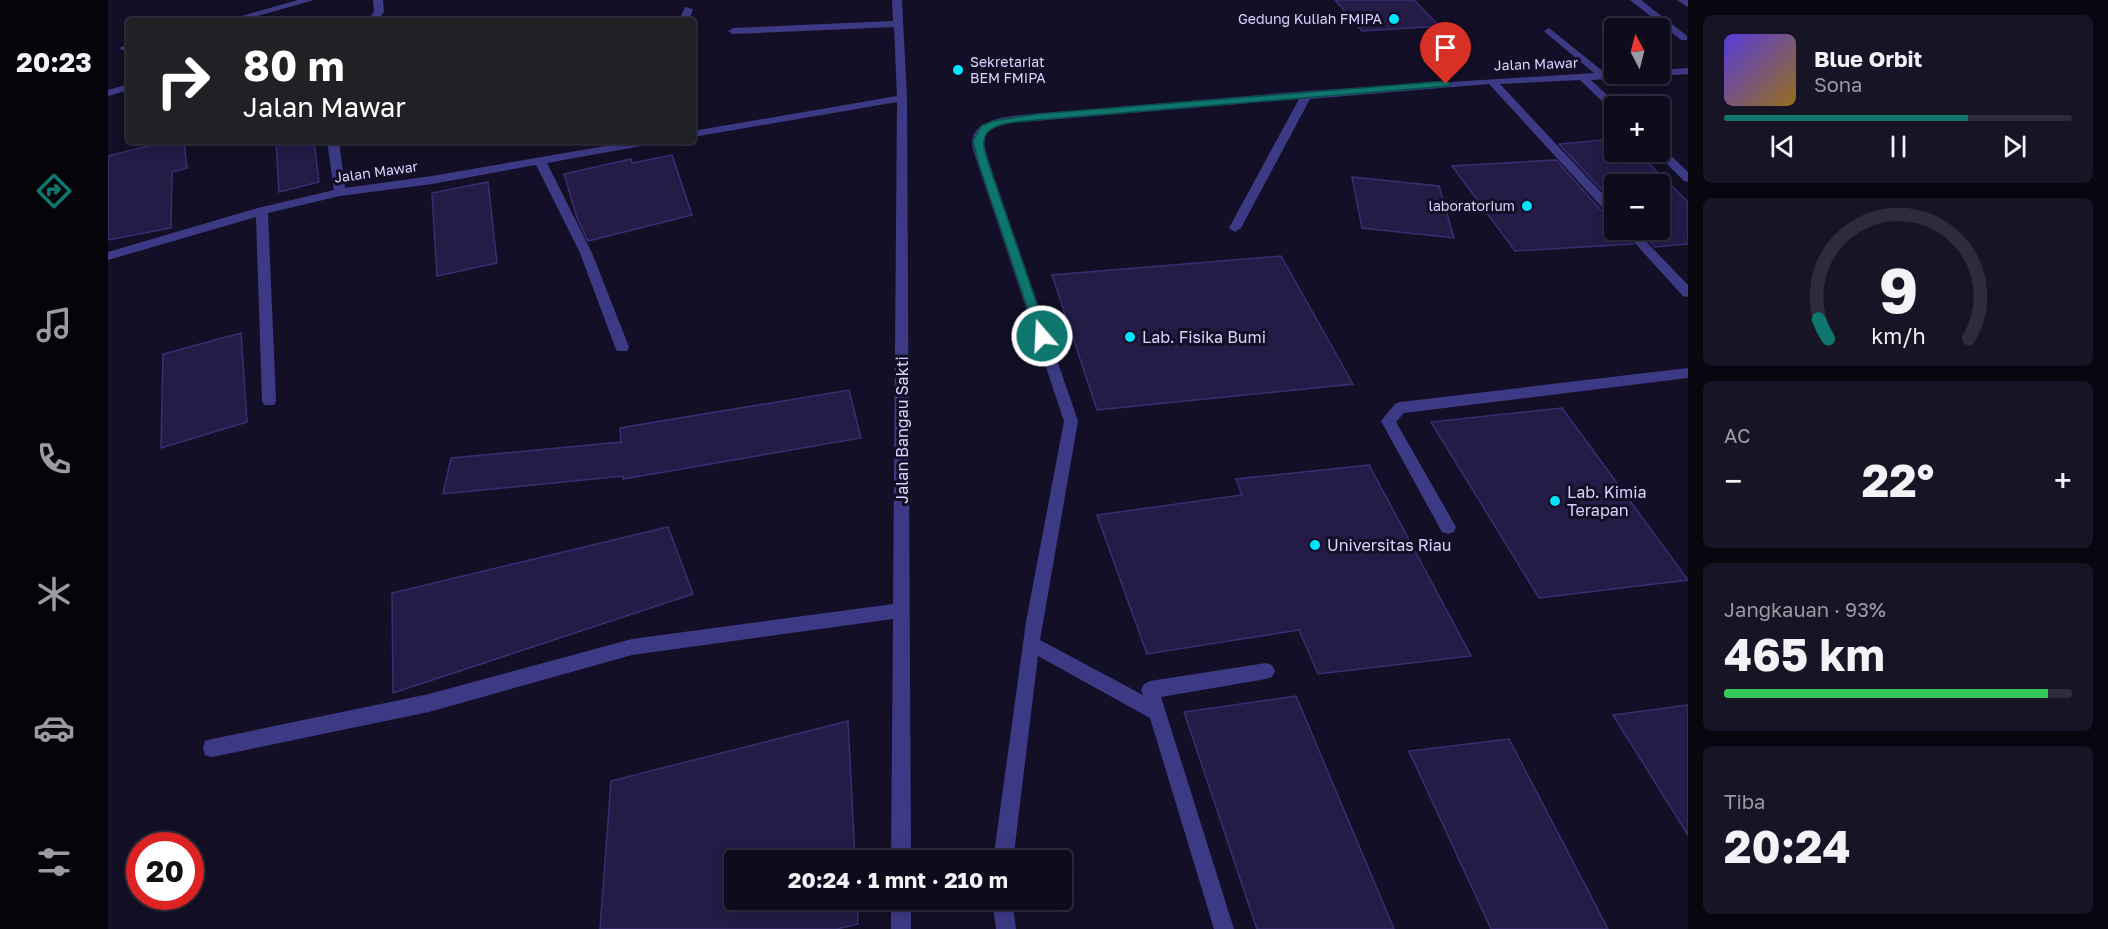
<!DOCTYPE html>
<html lang="id">
<head>
<meta charset="utf-8">
<style>
	:root { --surface:#0e0b1c; --page:#171425; --text:#f1f3f6; --muted:#9b9ba3; --line:#2e2b3b; --accent:#0f766e }
	body { margin:0; font-family:"Golos Text",sans-serif; background:var(--page); color:var(--text); height:100vh; display:flex; flex-direction:column; font-size:22px; white-space:nowrap }
	* { box-sizing:border-box; margin:0 }
	p { font-size:20px; color:var(--muted) }
	.icon { flex:none; width:33px; height:33px; fill:none; stroke:currentColor; stroke-width:2; stroke-linecap:round; stroke-linejoin:round }
	.map { position:relative; flex:1; overflow:hidden }
	.drawer { display:flex; flex-direction:column; gap:15px; padding:15px; background:#08060f; width:420px }
	.drawer>* { flex:none }
	.hud { position:absolute; left:18px; top:18px; width:570px; height:126px; border-radius:6px; box-shadow:0 3px 15px #0003,0 0 0 2px var(--line); background:#202124; color:#fff; overflow:hidden }
	.needle { width:39px; rotate:353deg }
	.controls { position:absolute; left:1496px; top:18px; display:grid; gap:12px }
	.controls a { display:grid; place-items:center; width:66px; height:66px; border-radius:6px; background:var(--surface); box-shadow:0 3px 15px #0003,0 0 0 2px var(--line); font-size:30px }
	.speed { position:absolute; left:18px; top:832px; display:flex; gap:12px; font-size:30px; font-weight:700; text-align:center }
	.speed>* { display:grid; place-content:center; width:78px; height:78px; border-radius:50%; background:var(--surface); box-shadow:0 3px 15px #0003,0 0 0 2px var(--line); line-height:1 }
	.speed .limit { border:9px solid #d22; background:#fff; color:#111 }
	.pin { position:absolute; display:grid; place-items:center; width:51px; height:51px; color:#fff; margin:-62px -26px; border-radius:50% 50% 50% 0; rotate:-45deg; box-shadow:0 0 6px #0007 }
	.pin .icon { rotate:45deg }
	.me { position:absolute; width:66px; margin:-33px; rotate:341deg; stroke-linejoin:round; filter:drop-shadow(0 0 4px #0008) }
	.turn { display:flex; align-items:center; gap:21px; height:126px; padding:0 18px; font-size:27px }
	.turn .icon { width:78px; height:78px; stroke-width:2.5 }
	.turn b { display:block; font-size:42px; line-height:51px }
	.big { font-size:45px; font-weight:700; line-height:1.1 }
	.drawer .card { flex:1; display:flex; flex-direction:column; justify-content:center; gap:9px; min-width:0; padding:0 21px; border-radius:9px; background:var(--page) }
	.drawer .dial { align-items:center; gap:0 }
	.dial svg { height:156px; overflow:visible; fill:none; stroke:var(--line); stroke-width:7; stroke-linecap:round; text-anchor:middle }
	.dial text { fill:var(--text); stroke:none }
	.song { display:flex; align-items:center; gap:18px }
	.cover { width:72px; height:72px; border-radius:9px; background:linear-gradient(135deg,hsl(250 70% 55%),hsl(40 70% 35%)) }
	.played { height:6px; border-radius:3px; background:linear-gradient(90deg,var(--accent) 70%,var(--line) 70%) }
	.keys { display:flex; justify-content:space-around; direction:ltr }
	.heat { display:flex; justify-content:space-between; align-items:center; font-size:33px; direction:ltr }
	.charge { height:9px; border-radius:4px; background:linear-gradient(90deg,#34c759 93%,var(--line) 0) }
	.trip { position:absolute; left:616px; top:850px; width:348px; height:60px; border-radius:6px; background:var(--surface); box-shadow:0 3px 15px #0003,0 0 0 2px var(--line); font-weight:700; line-height:60px; text-align:center }
	main { display:flex; flex:1; min-height:0 }
	.tab-bar { display:flex; flex-direction:column; width:108px; justify-content:space-around; align-items:center; background:#06040b; color:var(--muted) }
	.tab-bar .icon { width:42px; height:42px }
	.tab-bar .active { color:var(--accent) }
	.tab-bar b { font-size:27px; color:var(--text) }
	.map>svg:first-child { display:block }
	.building { fill:#241b47; stroke:#3b2d73; stroke-width:1.5 }
	.lines { fill:none; stroke-linecap:round; stroke-linejoin:round }
	.minor { fill:#3d3a85; fill-rule:evenodd }
	.route { fill:#0f766e; stroke:#0a4d48; stroke-width:1.5 }
	.poi-dot { fill:#00e5ff; stroke:#130f26; stroke-width:2 }
	.labels { text-anchor:middle; stroke-width:6; stroke-linejoin:round; paint-order:stroke }
	.far-poi-label { font-size:14px; fill:#d9d4ff; stroke:#130f26; text-anchor:end }
	.far-street-label { font-size:14px; fill:#d9d4ff; stroke:#130f26 }
	.poi-label { font-size:16px; fill:#d9d4ff; stroke:#130f26; text-anchor:start }
	.street-label { font-size:16px; fill:#d9d4ff; stroke:#130f26 }
</style>
</head>
<body>
<main>
<nav class="tab-bar">
<b>20:23</b>
<svg class="icon active" aria-label="directions" viewBox="0 0 24 24"><path d="M12 3l9 9-9 9-9-9zM9 14v-3h6M13 9l2 2-2 2"/></svg>
<svg class="icon" aria-label="music" viewBox="0 0 24 24"><path d="M9 18V5l10-2v13"/><circle cx="6" cy="18" r="3"/><circle cx="16" cy="16" r="3"/></svg>
<svg class="icon" aria-label="phone" viewBox="0 0 24 24"><path d="M5 4h4l2 5-3 2q2 4 5 5l2-3 5 2v4C11 20 4 13 5 4z"/></svg>
<svg class="icon" aria-label="climate" viewBox="0 0 24 24"><path d="M12 3v18M4 7l16 10M4 17L20 7"/></svg>
<svg class="icon" aria-label="car" viewBox="0 0 24 24"><path d="M5 17H2v-5l4-1 3-4h7l3 4 3 1v5h-3M9 17h6M6 11h13"/><circle cx="7" cy="17" r="2"/><circle cx="17" cy="17" r="2"/></svg>
<svg class="icon" aria-label="filters" viewBox="0 0 24 24"><path d="M4 7h16M4 17h16"/><circle cx="9" cy="7" r="2"/><circle cx="15" cy="17" r="2"/></svg>
</nav>
<div class="map">
<svg width="1580" height="929" viewBox="0 0 1580 929">
	<rect width="100%" height="100%" fill="#130f26"/>
	<path class="building" d="M1227 0H1306L1331 26 1254 31Z
		M1506 139V152H1529L1580 202V244L1547 247 1530 230H1551V184H1506V203L1451 144Z
		M44 141H76L79 168 64 172 63 228 0 240V156L44 145Z
		M168 141H206L211 182 171 192Z
		M564 155 584 215 480 241 469 218 456 174 523 159 524 163Z
		M1448 160 1500 218 1506 219V230H1513L1525 244 1407 251 1344 166Z
		M1244 177 1331 186 1346 238 1254 228Z
		M380 182 389 263 329 276 324 193Z
		M1173 256 1245 384 989 410 944 275Z
		M133 333 139 422 53 448 55 354Z
		M741 390 753 438 515 479V476L335 494 343 458 513 442 512 428Z
		M1454 408 1580 580 1431 598 1323 422Z
		M1261 465 1363 656 1210 674 1191 630 1039 654 989 515 1134 495 1128 479Z
		M560 527 585 594 285 693 284 593Z
		M1188 696 1286 929H1149L1076 712Z
		M1580 705V835L1505 715Z
		M740 721 747 861H627V900H749L750 924 729 929H492L503 781Z
		M1401 739 1500 929H1383L1301 751Z"/>
	<g class="lines">
		<path class="minor" d="M190 0H206L132 21H116Z
			M265 0H275L276 12 269 21H258L266 12Z
			M784 0H794L799 98 803 861H783L785 619 524 655 321 712 104 757 97 755 95 748 97 741 104 739 321 694 524 639 785 604 789 102 585 137V131L789 96 786 27 625 34 620 31 625 28 785 21Z
			M1522 0H1533L1579 36V40H1573Z
			M1569 0H1580V7Z
			M577 7 585 9 581 21H571Z
			M1441 28 1497 73 1542 74 1537 77 1483 80 1510 105 1511 106H1506V110L1502 109 1472 80 1392 84 1506 206V217L1502 216 1381 84 1202 99 1133 228 1127 232 1121 228 1191 99 903 123 889 126 878 134 876 144 882 165 970 421 932 640 1035 695 1033 690 1036 684 1042 681 1158 663 1164 665 1167 671 1164 677 1158 679 1053 697 1126 929H1106L1042 718 930 656 905 861H885L918 622 956 421 870 165C868 158 864 149 864 141 867 120 896 117 913 115L1199 91 1486 73 1438 33 1436 31Z
			M21 44V50L16 51 11 48Z
			M1580 68V74L1551 76 1546 74H1551V70Z
			M21 84V90L0 96V90Z
			M219 141H231L237 188 324 176 526 141H551L545 144 439 163 484 253 521 347 519 351H509L507 347 472 253 428 165 324 184 232 196 160 213 168 401 166 405H156L154 401 148 217 0 260V252L150 208 226 190Z
			M1551 147 1555 148 1580 172V182L1576 181 1547 152H1551Z
			M1515 230H1527L1580 285V297L1575 296Z
			M1580 368V378L1296 413 1288 422 1348 527 1346 532 1340 534 1334 532 1273 421 1287 404 1292 402Z
			M783 900H803V929H783Z
			M884 900H904L908 929H888Z"/>
	</g>
	<path class="route" d="M1338 81 1343 84 1341 86 929 120C914 122 876 121 876 142 875 149 879 158 881 165L940 336 934 340 930 339 871 165 865 141 873 126 885 121 929 114Z"/>
	<g class="poi-dot">
		<circle cx="1286" cy="19" r="6"/>
		<circle cx="850" cy="70" r="6"/>
		<circle cx="1419" cy="206" r="6"/>
		<circle cx="1022" cy="337" r="6"/>
		<circle cx="1447" cy="501" r="6"/>
		<circle cx="1207" cy="545" r="6"/>
	</g>
	<g class="labels">
		<g class="far-poi-label">
			<text x="1274" y="24">Gedung Kuliah FMIPA</text>
			<text x="862" y="67" text-anchor="start">Sekretariat<tspan x="862" dy="16">BEM FMIPA</tspan></text>
			<text x="1407" y="211">laboratorium</text>
		</g>
		<g class="far-street-label">
			<text transform="translate(1428 64) rotate(-2)" y="5">Jalan Mawar</text>
			<text transform="translate(268 172) rotate(-8)" y="5">Jalan Mawar</text>
		</g>
		<g class="poi-label">
			<text x="1034" y="343">Lab. Fisika Bumi</text>
			<text x="1459" y="498">Lab. Kimia<tspan x="1459" dy="18">Terapan</tspan></text>
			<text x="1219" y="551">Universitas Riau</text>
		</g>
		<g class="street-label">
			<text transform="translate(794 430) rotate(-90)" y="6">Jalan Bangau Sakti</text>
		</g>
	</g>
</svg>
<div class="controls">
<a><svg class="needle" viewBox="-14 -14 28 28"><path d="M0-13l5 13h-10z" fill="#e53935"/><path d="M0 13l5-13h-10z" fill="#9b9ba3"/></svg></a>
<a>+</a>
<a>−</a>
</div>
<div class="speed"><div class="limit">20</div></div>
<div class="pin" style="left:1338px;top:84px;background:#d93025"><svg class="icon" aria-label="arrive" viewBox="0 0 24 24"><path d="M6 21V4h12l-3 4 3 4H6"/></svg></div>
<svg class="me" style="left:934px;top:336px" viewBox="-20 -20 40 40"><circle r="17" fill="#0f766e" stroke="#fff" stroke-width="3"/><path d="M0-11L8 9 0 5-8 9z" fill="#fff"/></svg>
<div class="trip">20:24 · 1 mnt · 210 m</div>
<div class="hud">
<div class="turn"><svg class="icon" aria-label="right" viewBox="0 0 24 24"><path d="M7 20v-9h11M14 6l5 5-5 5"/></svg><div><b>80 m</b>Jalan Mawar</div></div>
</div>
</div>
<section class="drawer">
<div class="card">
<div class="song"><i class="cover"></i><div><b>Blue Orbit</b><p>Sona</p></div></div>
<div class="played"></div>
<div class="keys"><svg class="icon" aria-label="previous" viewBox="0 0 24 24"><path d="M18 5L8 12l10 7zM5 5v14"/></svg><svg class="icon" aria-label="pause" viewBox="0 0 24 24"><path d="M8 5v14M16 5v14"/></svg><svg class="icon" aria-label="next" viewBox="0 0 24 24"><path d="M6 5l10 7-10 7zM19 5v14"/></svg></div>
</div>
<div class="card dial"><svg viewBox="0 0 100 80">
<path d="M14 69A42 42 0 1 1 86 69"/>
<path d="M14 69A42 42 0 0 1 9 59" stroke="#0f766e"/>
<text x="50" y="56" font-size="32" font-weight="700">9</text>
<text x="50" y="72" font-size="11">km/h</text>
</svg></div>
<div class="card"><p>AC</p>
<div class="heat"><a>−</a><b class="big">22°</b><a>+</a></div>
</div>
<div class="card"><p>Jangkauan · 93%</p><b class="big">465 km</b><div class="charge"></div></div>
<div class="card"><p>Tiba</p><b class="big">20:24</b></div>
</section>
</main>
</body>
</html>
